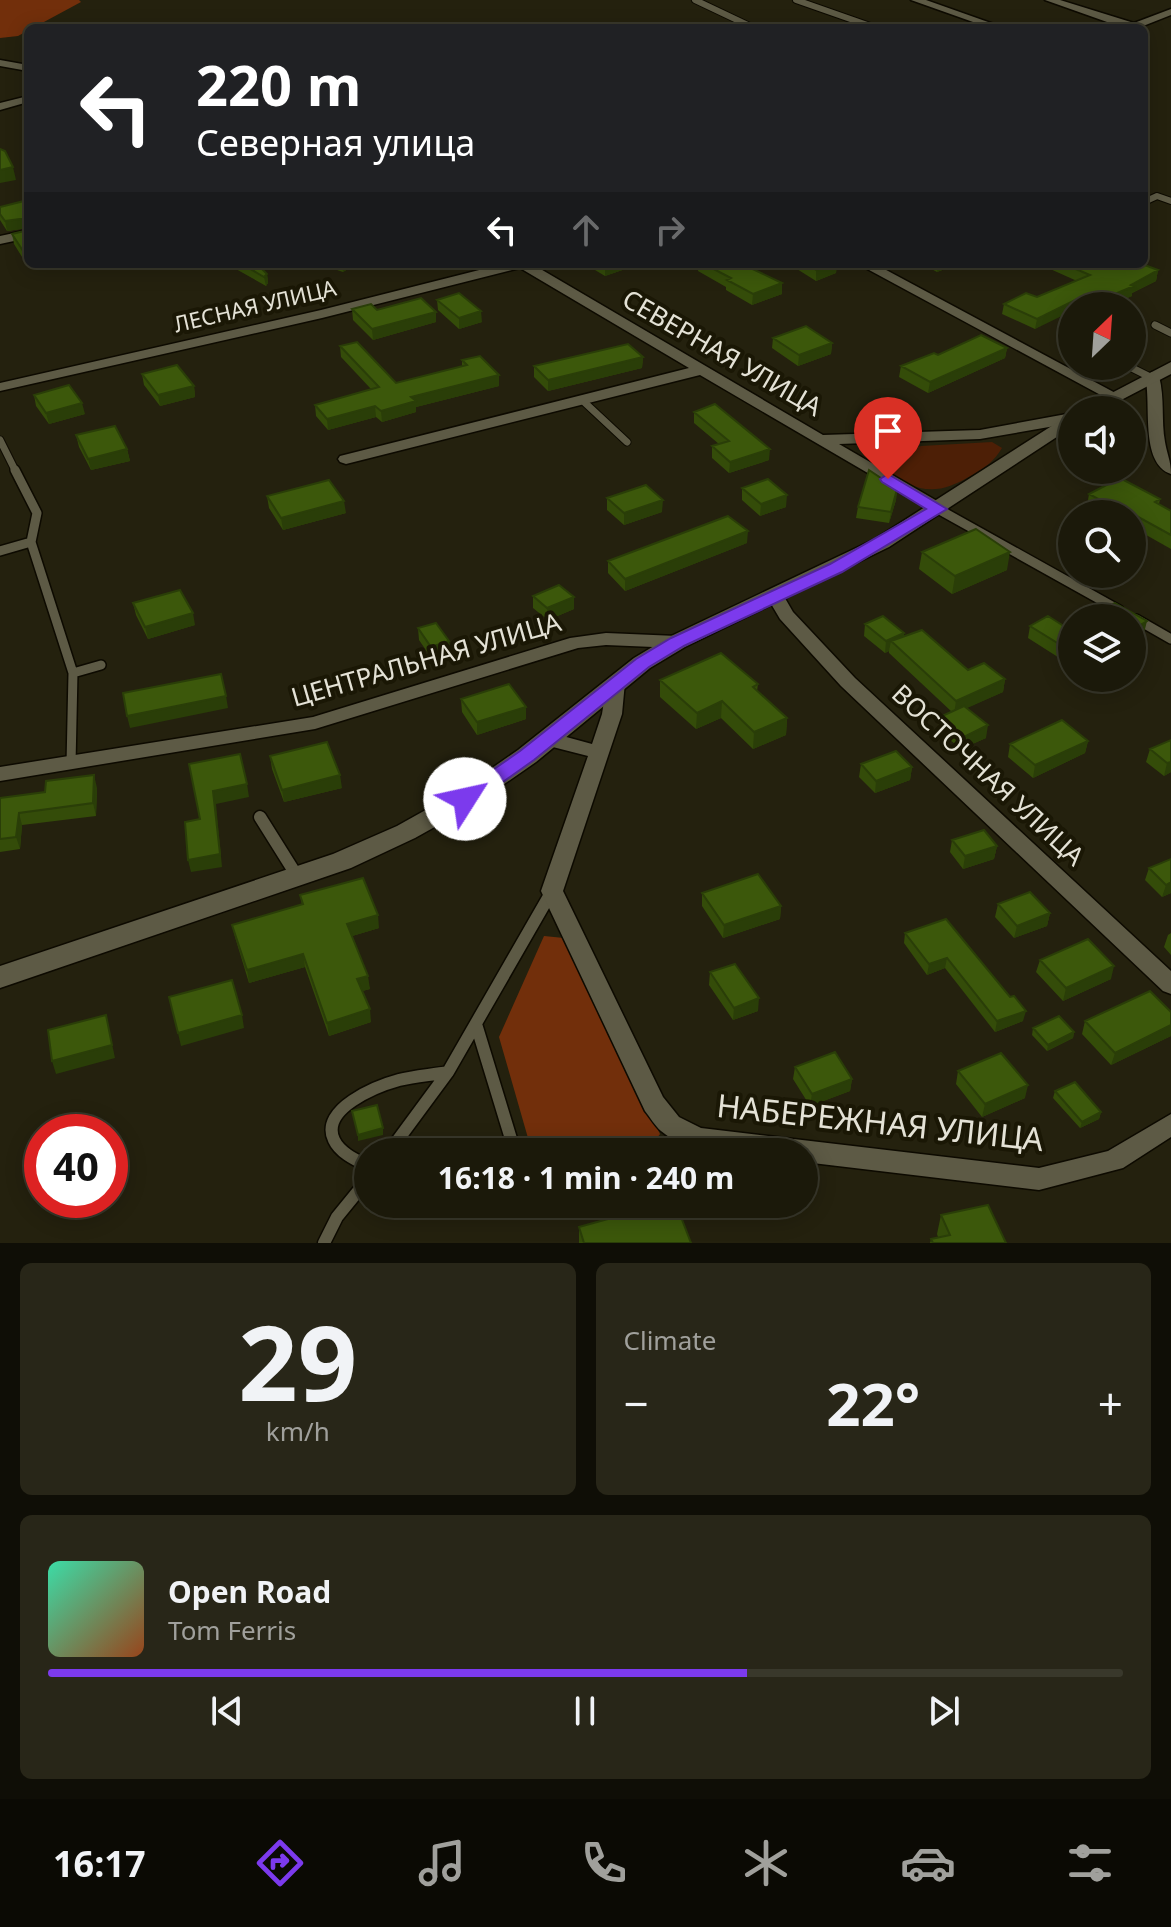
<!DOCTYPE html>
<html lang="en">
<head>
<meta charset="utf-8">
<style>
	:root { --surface:#1b190a; --page:#282618; --text:#f1f3f6; --muted:#a0a09c; --line:#39382b; --accent:#7c3aed }
	body { margin:0; font-family:"Noto Sans",sans-serif; background:var(--page); color:var(--text); height:100vh; display:flex; flex-direction:column; font-size:30px; white-space:nowrap }
	* { box-sizing:border-box; margin:0 }
	p { font-size:26px; color:var(--muted) }
	.icon { flex:none; width:44px; height:44px; fill:none; stroke:currentColor; stroke-width:2; stroke-linecap:round; stroke-linejoin:round }
	.map { position:relative; height:1243px; overflow:hidden }
	.side { display:flex; flex-direction:column; gap:20px; padding:20px; background:#0f0e06; flex:1 }
	.side>* { flex:none }
	.top-card { position:absolute; left:24px; top:24px; width:1124px; height:244px; border-radius:12px; box-shadow:0 4px 20px #0003,0 0 0 2px var(--line); background:#202124; color:#fff; overflow:hidden }
	.needle { width:52px; rotate:25deg }
	.controls { position:absolute; left:1058px; top:292px; display:grid; gap:16px }
	.controls a { display:grid; place-items:center; width:88px; height:88px; border-radius:50%; background:var(--surface); box-shadow:0 4px 20px #0003,0 0 0 2px var(--line); font-size:40px }
	.speed { position:absolute; left:24px; top:1114px; display:flex; gap:16px; font-size:40px; font-weight:700; text-align:center }
	.speed>* { display:grid; place-content:center; width:104px; height:104px; border-radius:50%; background:var(--surface); box-shadow:0 4px 20px #0003,0 0 0 2px var(--line); line-height:1 }
	.speed .limit { border:12px solid #d22; background:#fff; color:#111 }
	.pin { position:absolute; display:grid; place-items:center; width:68px; height:68px; color:#fff; margin:-82px -34px; border-radius:50% 50% 50% 0; rotate:-45deg; box-shadow:0 0 8px #0007 }
	.pin .icon { rotate:45deg }
	.me { position:absolute; width:88px; margin:-44px; rotate:55deg; stroke-linejoin:round; filter:drop-shadow(0 0 6px #0008) }
	.turn { display:flex; align-items:center; gap:28px; height:168px; padding:0 40px; font-size:36px }
	.turn .icon { width:104px; height:104px; stroke-width:2.5 }
	.turn b { display:block; font-size:56px; line-height:68px }
	.lanes { display:flex; align-items:center; height:76px; padding:0 40px; background:#0003; justify-content:center; gap:40px; direction:ltr }
	.lanes .off { opacity:.35 }
	.big { font-size:60px; font-weight:700; line-height:1.1 }
	.side .tile { flex:1; display:flex; flex-direction:column; justify-content:center; gap:12px; min-width:0; padding:0 28px; border-radius:12px; background:var(--page) }
	.side .dial { align-items:center; gap:0 }
	.dial b { font-size:104px; line-height:1 }
	.song { display:flex; align-items:center; gap:24px }
	.cover { width:96px; height:96px; border-radius:12px; background:linear-gradient(135deg,hsl(160 70% 55%),hsl(20 70% 35%)) }
	.played { height:8px; border-radius:4px; background:linear-gradient(90deg,var(--accent) 65%,var(--line) 65%) }
	.keys { display:flex; justify-content:space-around; direction:ltr }
	.heat { display:flex; justify-content:space-between; align-items:center; font-size:44px; direction:ltr }
	.side .tiles { flex:1; display:grid; gap:20px; grid-template-columns:1fr 1fr }
	.tile:last-child { grid-column:span 2 }
	.trip { position:absolute; left:354px; top:1138px; width:464px; height:80px; border-radius:40px; background:var(--surface); box-shadow:0 4px 20px #0003,0 0 0 2px var(--line); font-weight:700; line-height:80px; text-align:center }
	.tabs { display:flex; height:128px; justify-content:space-around; align-items:center; background:#0b0a04; color:var(--muted) }
	.tabs .icon { width:56px; height:56px }
	.tabs .selected { color:var(--accent) }
	.tabs b { font-size:36px; color:var(--text) }
	.map>svg:first-child { display:block }
	.green { fill:#4d1f06 }
	.forest { fill:#722f0b }
	.lines { fill:none; stroke-linecap:round; stroke-linejoin:round }
	.service-far3-casing { stroke:#0d0a00; stroke-width:8 }
	.service-far2-casing { stroke:#0d0a00; stroke-width:9 }
	.service-far1-casing { stroke:#0d0a00; stroke-width:12 }
	.service-casing { stroke:#0d0a00; stroke-width:15 }
	.minor-casing { stroke:#0d0a00; stroke-width:3 }
	.tertiary-casing { stroke:#0d0a00; stroke-width:3 }
	.service-far3 { stroke:#5d5a45; stroke-width:6 }
	.service-far2 { stroke:#5d5a45; stroke-width:7 }
	.service-far1 { stroke:#5d5a45; stroke-width:9 }
	.service { stroke:#5d5a45; stroke-width:12 }
	.minor { fill:#5d5a45; fill-rule:evenodd }
	.tertiary { fill:#5d5a45; fill-rule:evenodd }
	.wall { fill:#344c09 }
	.shaded-wall { fill:#2a3e08 }
	.building { fill:#3c580b; stroke:#2a3e08; stroke-width:2 }
	.route { fill:#7c3aed; stroke:#51269a; stroke-width:2 }
	.labels { text-anchor:middle; stroke-width:8; stroke-linejoin:round; paint-order:stroke }
	.far-street-label { font-size:22px; fill:#e4e2d6; stroke:#1a1705 }
	.street-label { font-size:26px; fill:#e4e2d6; stroke:#1a1705 }
	.near-street-label { font-size:32px; fill:#e4e2d6; stroke:#1a1705 }
</style>
</head>
<body>
<div class="map">
<svg width="1171" height="1243" viewBox="0 0 1171 1243">
	<rect width="100%" height="100%" fill="#24210e"/>
	<path class="green" d="M992 442 1002 448C994 461 987 466 974 474 936 497 917 494 882 466L884 455 921 446Z"/>
	<path class="forest" d="M0 0H79L81 2 18 36 0 38Z
		M544 936 564 938 660 1134 647 1152H532L499 1037Z"/>
	<g class="lines">
		<defs>
			<path id="service-far3" d="M695 0 754 28
				M796 0 876 28
				M1144 202 1157 196 1171 201"/>
			<path id="service-far2" d="M1155 325 1171 333
				M1128 366 1150 377
				M582 400 627 442
				M0 440 16 472"/>
			<path id="service-far1" d="M15 470 37 513 31 542 73 673 71 764
				M938 509 1119 610
				M0 551 31 542
				M1136 619 1171 639
				M73 673 101 665"/>
			<path id="service" d="M260 817 297 876
				M476 1024 515 1152
				M389 1152 448 1072 552 891
				M368 1166C356 1160 340 1153 334 1140 319 1109 377 1086 399 1080 415 1076 432 1075 448 1072
				M531 1204 533 1212
				M324 1243 337 1217 368 1179"/>
			<path id="minor" d="M911 0H926L1005 28H990Z
				M1045 0H1060L1134 23 1171 9V15L1138 28H1124Z
				M0 60 28 65V71L0 66Z
				M28 96V102L0 110V103Z
				M28 230V238L0 244V236Z
				M503 264H532L823 435 980 430 1072 413V423L980 439 839 444 944 505 946 509 944 513 938 514 700 375 346 464 340 462 338 459 340 456 689 368 520 268 322 318 0 391V383L321 310Z
				M858 264H875L1121 396 1113 401 1108 399Z
				M1152 372 1159 376C1165 399 1161 420 1165 442 1167 454 1171 461 1171 474 1139 463 1152 403 1145 376Z
				M776 592 782 593 793 612 855 678 1171 971V994L1163 991 841 686 780 619 767 597Z
				M606 633 677 636 686 642 677 648 606 645 578 648 315 729 0 781V767L313 717 570 638Z
				M616 676 625 682 622 714 563 891 663 1097 679 1117 701 1128 1039 1168 1108 1151 1171 1114V1137L1123 1168 1039 1190 804 1162V1152C760 1152 698 1162 661 1131 655 1126 650 1117 645 1111L541 891 588 756 541 744 538 739 541 734 548 732 592 744 602 714 607 682Z"/>
			<path id="tertiary" d="M1171 362V374L1102 410H1079Z
				M1072 413V427L889 547 685 647 650 668 536 762 474 805 415 838 351 868 0 988V966L333 854 397 826 456 793 518 750 634 658 669 637 875 539Z"/>
		</defs>
		<use href="#service-far3" class="service-far3-casing"/>
		<use href="#service-far2" class="service-far2-casing"/>
		<use href="#service-far1" class="service-far1-casing"/>
		<use href="#service" class="service-casing"/>
		<use href="#minor" class="minor-casing"/>
		<use href="#tertiary" class="tertiary-casing"/>
		<use href="#service-far3" class="service-far3"/>
		<use href="#service-far2" class="service-far2"/>
		<use href="#service-far1" class="service-far1"/>
		<use href="#service" class="service"/>
		<use href="#minor" class="minor"/>
		<use href="#tertiary" class="tertiary"/>
	</g>
	<path class="wall" d="M0 207 28 228 7 231 0 220Z
		M28 230V264H30L27 265 14 244 12 234Z
		M227 264H257L267 274 268 283 266 286Z
		M322 264H356L343 272 322 265Z
		M585 264H634V266L605 276Z
		M699 264H742L782 283V294L752 305 726 290V287L698 271Z
		M789 264H837L836 273 816 281Z
		M922 264H958L937 272Z
		M1039 264H1142L1158 270 1156 281 1132 293V296L1108 306H1072L1035 329 1002 314 1004 304 1037 297 1077 281Z
		M437 300 482 322 459 329 438 310Z
		M352 309 436 312V322L373 340 353 320Z
		M773 338 832 343 831 354 798 366 772 348Z
		M340 346 396 383 462 366V360L499 375V386L416 407V412L382 422 376 417 328 430 316 416 315 405 371 389 341 357Z
		M1007 348 1005 358 928 393 899 377 901 366 938 355Z
		M643 357 642 368 548 391 534 377V366Z
		M142 374 194 386 195 397 160 406 144 385Z
		M34 395 85 414 49 424 36 406Z
		M694 412 769 460 729 473 712 458V446L719 444 694 423Z
		M76 435 127 449 130 461 91 470 79 447Z
		M742 488 786 507 760 516 742 500Z
		M897 489 896 500 889 523 856 518 858 507Z
		M1089 494 1160 499 1159 504 1171 511V549L1132 527V514H1102L1087 506Z
		M267 496 346 513 283 530 269 508Z
		M607 498 662 512 624 525 607 510Z
		M747 543 625 591 608 573V561Z
		M922 552 1007 570 952 594 919 569Z
		M533 596 574 609 548 620 533 608Z
		M133 603 195 625 148 639 136 615Z
		M865 624 904 633V636L968 670 1005 679 1003 692 966 708 986 738 961 749 938 730 940 717 952 712 889 653V651L885 653 864 636Z
		M1030 626 1070 630 1072 628V666L1028 638Z
		M418 628 449 641 450 654 432 659 419 640Z
		M1090 678H1125L1107 689Z
		M660 680 758 684 757 691 787 718 786 735 753 749 721 718 696 729 660 697Z
		M461 699 526 719 477 735 462 712Z
		M1171 740V772L1164 776 1146 762 1150 749Z
		M1088 741 1085 753 1033 778 1008 757 1010 744Z
		M270 756 342 788 284 802 272 769Z
		M861 764 912 767 910 780 875 793 859 777Z
		M97 788 96 816 22 825 20 849 0 852V798Z
		M952 840 997 846 994 859 963 869 950 852Z
		M1171 859V893L1162 897 1145 880 1149 868Z
		M702 893 781 906 780 919 723 938 702 906Z
		M300 895 379 928 352 936 370 989 362 991 371 1022 329 1036 305 967 249 983 235 937 232 925 302 905Z
		M998 904 1050 913 1047 926 1014 938 995 917Z
		M946 919 1023 1021 995 1032 945 968 927 975 904 943 905 933Z
		M1171 933V955L1164 947 1168 935Z
		M1040 960 1111 979 1063 1001 1036 972Z
		M710 972 758 1011 733 1020 709 985Z
		M1171 1012V1036L1111 1065 1082 1034 1085 1021Z
		M1033 1028 1074 1032 1073 1038 1047 1051 1032 1035Z
		M795 1067 852 1079 850 1091 810 1106 793 1079Z
		M958 1071 1025 1098 982 1117 956 1084Z
		M1055 1091 1101 1112 1099 1119 1080 1128 1053 1098Z
		M941 1215 1006 1243H930L931 1239 938 1237 937 1234Z
		M579 1227 691 1243H579Z"/>
	<path class="shaded-wall" d="M13 167 16 180 0 183V170Z
		M28 218V228L7 231 5 221Z
		M25 254H28V264H30L27 265Z
		M342 264H356L343 272Z
		M609 264H634V266L605 276V265Z
		M833 264H837L836 273 816 281V270Z
		M938 264H958L937 272Z
		M1158 270 1156 281 1132 293V296L1108 306H1091V304Z
		M267 274 268 283 266 286 264 277Z
		M782 283V294L752 305 753 294Z
		M1079 298 1077 306H1072V311L1035 329 1037 319Z
		M481 311 482 322 459 329V318Z
		M436 312V322L373 340 372 329Z
		M832 343 831 354 798 366 799 355Z
		M1007 348 1005 358 928 393 930 382Z
		M643 357 642 368 548 391V380Z
		M499 375V386L416 407V412L382 422 381 411 411 397Z
		M194 386 195 397 160 406 158 395Z
		M82 403 85 414 49 424 46 413Z
		M375 406 376 417 328 430 327 419Z
		M127 449 130 461 91 470 88 459Z
		M770 449 769 460 729 473 730 462Z
		M897 489 896 500 889 523 891 512Z
		M787 495 786 507 760 516 761 504Z
		M663 500 662 512 624 525V513Z
		M344 501 346 513 283 530 281 518Z
		M748 531 747 543 625 591V579Z
		M1010 552 1007 570 952 594 955 576Z
		M574 597V609L548 620 547 608Z
		M193 613 195 625 148 639 145 627Z
		M1147 621 1144 633 1132 640V630Z
		M904 633 903 645 891 641 889 651 885 653 886 641Z
		M449 641 450 654 432 659 431 647Z
		M1110 678H1125L1107 689Z
		M1005 679 1003 692 954 714 956 701Z
		M226 696 228 708 130 728 127 716Z
		M722 701 721 718 696 729 697 713Z
		M526 707V719L477 735V722Z
		M787 718 786 735 753 749 754 732Z
		M988 725 986 738 961 749 964 737Z
		M1088 741 1085 753 1033 778 1035 765Z
		M1171 762V772L1164 776 1167 763Z
		M912 767 910 780 875 793 876 781Z
		M94 775 97 788 96 816 93 803Z
		M340 775 342 788 284 802 282 790Z
		M247 784 249 797 216 804 222 867 191 872 188 860 213 791Z
		M19 813 22 825 20 849 16 837Z
		M997 846 994 859 963 869 965 856Z
		M1171 882V893L1162 897 1166 885Z
		M781 906 780 919 723 938 724 925Z
		M1050 913 1047 926 1014 938 1017 926Z
		M378 915 379 928 349 937 347 924Z
		M303 954 305 967 249 983 247 970Z
		M947 958 945 968 927 975 929 964Z
		M1114 966 1111 979 1063 1001 1066 988Z
		M368 976 370 989 359 992 357 979Z
		M759 998 758 1011 733 1020 734 1008Z
		M370 1009 371 1022 329 1036 327 1023Z
		M1026 1011 1023 1021 995 1032 997 1021Z
		M106 1015 115 1058 56 1074 52 1061Z
		M242 1015 244 1028 181 1046 178 1033Z
		M1171 1025V1036L1111 1065 1115 1053Z
		M1074 1032 1073 1038 1047 1051 1048 1045Z
		M852 1079 850 1091 810 1106 812 1094Z
		M1028 1085 1025 1098 982 1117 985 1104Z
		M1101 1112 1099 1119 1080 1128 1082 1122Z
		M383 1128V1135L358 1141V1135Z"/>
	<path class="building" d="M0 149 5 151 13 167 0 170Z
		M24 201 28 207V224V218L5 221 0 214V207Z
		M28 230V254H25L12 234Z
		M242 264H257L267 274 264 277Z
		M704 264H742L782 283 753 294 727 280 731 278Z
		M806 264H833L816 270Z
		M1064 264H1142L1158 270 1131 285 1134 286 1091 304 1079 298 1037 319 1004 304 1026 293 1037 297 1090 275Z
		M459 293 481 311 459 318 437 300Z
		M421 298 436 312 372 329 352 309 371 304 377 310Z
		M806 326 832 343 799 355 773 338Z
		M981 335 1007 348 930 382 901 366 934 353 938 355Z
		M357 342 396 383 467 365 462 360 480 356 499 375 411 397 416 401 381 411 375 406 327 419 315 405 379 387 340 346Z
		M628 344 643 357 548 380 534 366Z
		M177 365 194 386 158 395 142 374Z
		M69 385 82 403 46 413 34 395Z
		M715 404 770 449 730 462 712 446 729 441 694 412Z
		M115 426 127 449 88 459 76 435Z
		M869 470 897 489 891 512 858 507Z
		M1120 478 1160 499 1155 502 1171 511V535L1133 514H1126L1089 494Z
		M768 479 787 495 761 504 742 488Z
		M329 480 344 501 281 518 267 496Z
		M646 485 663 500 624 513 607 498Z
		M728 516 748 531 625 579 608 561Z
		M976 529 1010 552 955 576 922 552Z
		M559 585 574 597 547 608 533 596Z
		M180 590 193 613 145 627 133 603Z
		M1115 603 1147 621 1132 630V618H1089Z
		M883 616 904 633 886 641 865 624Z
		M1048 616 1070 630 1072 628V652L1030 626Z
		M436 623 449 641 431 647 418 628Z
		M922 630 968 670 984 663 1005 679 956 701 891 641Z
		M721 653 758 684 753 687 787 718 754 732 722 701 697 713 660 680Z
		M221 674 226 696 127 716 123 693Z
		M509 684 526 707 477 722 461 699Z
		M964 706 988 725 964 737 940 717Z
		M1062 720 1088 741 1035 765 1010 744Z
		M1171 740V762L1167 763 1150 749Z
		M327 742 340 775 282 790 270 756Z
		M896 751 912 767 876 781 861 764Z
		M240 754 247 784 213 791 220 854 188 860 185 822 200 819 189 764Z
		M94 775 93 803 19 813 16 837 0 839V798L45 792 46 781Z
		M984 830 997 846 965 856 952 840Z
		M1171 859V882L1166 885 1149 868Z
		M758 874 781 906 724 925 702 893Z
		M363 878 378 915 347 924 368 976 357 979 370 1009 327 1023 303 954 247 970 232 925 303 904 300 895Z
		M1030 892 1050 913 1017 926 998 904Z
		M946 919 1010 997 1014 996 1026 1011 997 1021 947 958 929 964 905 933Z
		M1088 939 1114 966 1066 988 1040 960Z
		M735 964 759 998 734 1008 710 972Z
		M232 980 242 1015 178 1033 169 997Z
		M1150 991 1171 1012V1025L1115 1053 1085 1021Z
		M106 1015 112 1045 52 1061 48 1030Z
		M1059 1016 1074 1032 1048 1045 1033 1028Z
		M835 1052 852 1079 812 1094 795 1067Z
		M1001 1053 1028 1085 985 1104 958 1071Z
		M1075 1082 1101 1112 1082 1122 1055 1091Z
		M377 1105 383 1128 358 1135 352 1111Z
		M662 1204H676L691 1243H584L579 1227Z
		M988 1205 1006 1243H933L931 1239 950 1235 941 1215Z"/>
	<path class="route" d="M888 474 947 509 842 572 684 646 649 667 534 760 472 804H458L455 799 458 794 520 751 636 659 671 638 830 564 926 509 882 482 880 479Z"/>
	<g class="labels">
		<g class="far-street-label">
			<text transform="translate(255 306) rotate(-13)" y="8">ЛЕСНАЯ УЛИЦА</text>
		</g>
		<g class="street-label">
			<text transform="translate(722 353) rotate(30)" y="9">СЕВЕРНАЯ УЛИЦА</text>
			<text transform="translate(426 660) rotate(-16)" y="9">ЦЕНТРАЛЬНАЯ УЛИЦА</text>
			<text transform="translate(988 775) rotate(43)" y="9">ВОСТОЧНАЯ УЛИЦА</text>
		</g>
		<g class="near-street-label">
			<text transform="translate(880 1123) rotate(6)" y="11">НАБЕРЕЖНАЯ УЛИЦА</text>
		</g>
	</g>
</svg>
<div class="controls">
<a><svg class="needle" viewBox="-14 -14 28 28"><path d="M0-13l5 13h-10z" fill="#e53935"/><path d="M0 13l5-13h-10z" fill="#a0a09c"/></svg></a>
<a><svg class="icon" aria-label="sound" viewBox="0 0 24 24"><path d="M4 9h4l5-4v14l-5-4H4zM17 9q2 3 0 6"/></svg></a>
<a><svg class="icon" aria-label="search" viewBox="0 0 24 24"><circle cx="10" cy="10" r="6"/><path d="M15 15l6 6"/></svg></a>
<a><svg class="icon" aria-label="layers" viewBox="0 0 24 24"><path d="M12 4l9 5-9 5-9-5zM3 14l9 5 9-5"/></svg></a>
</div>
<div class="speed"><div class="limit">40</div></div>
<div class="pin" style="left:888px;top:479px;background:#d93025"><svg class="icon" aria-label="arrive" viewBox="0 0 24 24"><path d="M6 21V4h12l-3 4 3 4H6"/></svg></div>
<svg class="me" style="left:465px;top:799px" viewBox="-20 -20 40 40"><circle r="19" fill="#fff"/><path d="M0-13L10 11 0 6-10 11z" fill="#7c3aed"/></svg>
<div class="trip">16:18 · 1 min · 240 m</div>
<div class="top-card">
<div class="turn"><svg class="icon" aria-label="left" viewBox="0 0 24 24"><path d="M17 20v-9H6M10 6l-5 5 5 5"/></svg><div><b>220 m</b>Северная улица</div></div>
<div class="lanes"><svg class="icon" aria-label="left" viewBox="0 0 24 24"><path d="M17 20v-9H6M10 6l-5 5 5 5"/></svg><svg class="icon off" aria-label="ahead" viewBox="0 0 24 24"><path d="M12 20V5M6 11l6-6 6 6"/></svg><svg class="icon off" aria-label="right" viewBox="0 0 24 24"><path d="M7 20v-9h11M14 6l5 5-5 5"/></svg></div>
</div>
</div>
<section class="side">
<div class="tiles">
<div class="tile dial"><b>29</b><p>km/h</p></div>
<div class="tile"><p>Climate</p>
<div class="heat"><a>−</a><b class="big">22°</b><a>+</a></div>
</div>
<div class="tile">
<div class="song"><i class="cover"></i><div><b>Open Road</b><p>Tom Ferris</p></div></div>
<div class="played"></div>
<div class="keys"><svg class="icon" aria-label="previous" viewBox="0 0 24 24"><path d="M18 5L8 12l10 7zM5 5v14"/></svg><svg class="icon" aria-label="pause" viewBox="0 0 24 24"><path d="M8 5v14M16 5v14"/></svg><svg class="icon" aria-label="next" viewBox="0 0 24 24"><path d="M6 5l10 7-10 7zM19 5v14"/></svg></div>
</div>
</div>
</section>
<nav class="tabs">
<b>16:17</b>
<svg class="icon selected" aria-label="directions" viewBox="0 0 24 24"><path d="M12 3l9 9-9 9-9-9zM9 14v-3h6M13 9l2 2-2 2"/></svg>
<svg class="icon" aria-label="music" viewBox="0 0 24 24"><path d="M9 18V5l10-2v13"/><circle cx="6" cy="18" r="3"/><circle cx="16" cy="16" r="3"/></svg>
<svg class="icon" aria-label="phone" viewBox="0 0 24 24"><path d="M5 4h4l2 5-3 2q2 4 5 5l2-3 5 2v4C11 20 4 13 5 4z"/></svg>
<svg class="icon" aria-label="climate" viewBox="0 0 24 24"><path d="M12 3v18M4 7l16 10M4 17L20 7"/></svg>
<svg class="icon" aria-label="car" viewBox="0 0 24 24"><path d="M5 17H2v-5l4-1 3-4h7l3 4 3 1v5h-3M9 17h6M6 11h13"/><circle cx="7" cy="17" r="2"/><circle cx="17" cy="17" r="2"/></svg>
<svg class="icon" aria-label="filters" viewBox="0 0 24 24"><path d="M4 7h16M4 17h16"/><circle cx="9" cy="7" r="2"/><circle cx="15" cy="17" r="2"/></svg>
</nav>
</body>
</html>
